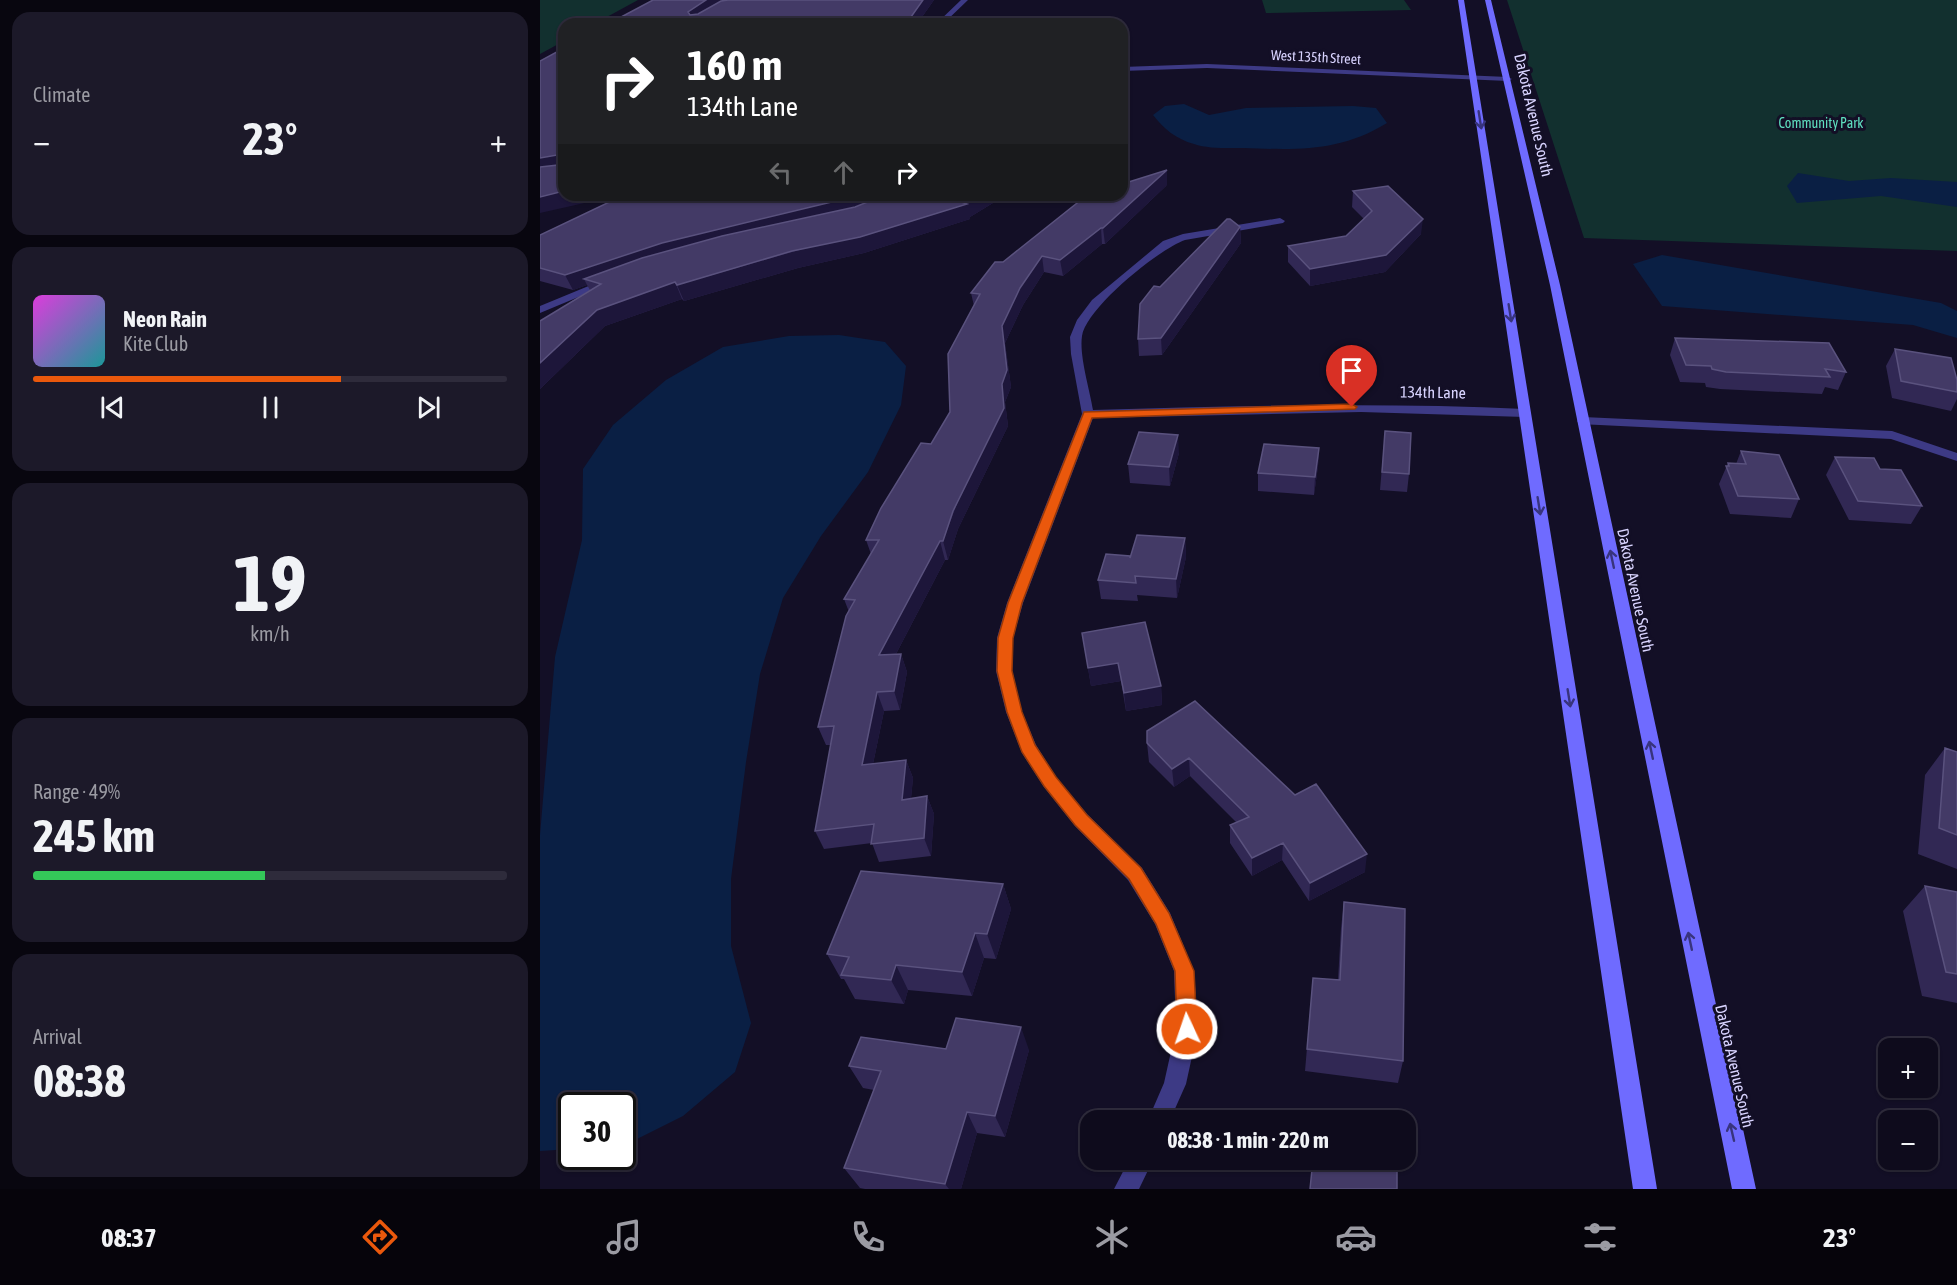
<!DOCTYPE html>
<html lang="en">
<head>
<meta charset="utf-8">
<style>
	:root { --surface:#0e0b1c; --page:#1c1929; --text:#f1f3f6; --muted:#9b9ba3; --line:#2e2b3b; --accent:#ea580c }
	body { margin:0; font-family:"Asap Condensed",sans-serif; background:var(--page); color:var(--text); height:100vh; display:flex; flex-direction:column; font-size:22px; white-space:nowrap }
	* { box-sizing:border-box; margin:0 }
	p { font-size:20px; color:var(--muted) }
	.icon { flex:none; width:33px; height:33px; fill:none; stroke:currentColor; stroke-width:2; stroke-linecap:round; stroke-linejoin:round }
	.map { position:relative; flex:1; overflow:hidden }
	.panel { display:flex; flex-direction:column; gap:12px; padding:12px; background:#08060f; width:540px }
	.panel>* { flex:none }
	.hud { position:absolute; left:18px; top:18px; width:570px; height:183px; border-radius:18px; box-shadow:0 2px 4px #0004,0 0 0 2px var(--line); background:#202124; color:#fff; overflow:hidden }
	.tools { position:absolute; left:1338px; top:1038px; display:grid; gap:12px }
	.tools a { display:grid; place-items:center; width:60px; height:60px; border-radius:12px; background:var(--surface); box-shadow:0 2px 4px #0004,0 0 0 2px var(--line); font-size:30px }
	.speed { position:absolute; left:18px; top:1092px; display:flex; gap:12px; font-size:30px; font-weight:700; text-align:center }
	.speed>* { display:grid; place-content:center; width:78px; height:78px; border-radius:50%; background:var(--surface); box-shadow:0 2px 4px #0004,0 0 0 2px var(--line); line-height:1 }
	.speed .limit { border:3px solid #111; border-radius:9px; background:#fff; color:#111 }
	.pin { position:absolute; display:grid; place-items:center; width:51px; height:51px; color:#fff; margin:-62px -26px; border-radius:50% 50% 50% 0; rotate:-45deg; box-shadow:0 0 6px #0007 }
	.pin .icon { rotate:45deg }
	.me { position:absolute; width:66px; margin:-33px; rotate:357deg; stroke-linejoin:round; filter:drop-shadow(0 0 4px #0008) }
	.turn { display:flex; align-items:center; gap:21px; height:126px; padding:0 30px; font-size:27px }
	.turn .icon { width:78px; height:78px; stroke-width:2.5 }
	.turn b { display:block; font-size:42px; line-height:51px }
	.lanes { display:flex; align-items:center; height:57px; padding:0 30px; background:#0003; justify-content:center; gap:30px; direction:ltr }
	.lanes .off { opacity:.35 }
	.big { font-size:45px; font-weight:700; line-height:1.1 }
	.panel .tile { flex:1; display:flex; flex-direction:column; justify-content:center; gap:9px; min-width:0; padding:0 21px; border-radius:18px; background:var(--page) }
	.panel .dial { align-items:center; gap:0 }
	.dial b { font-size:78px; line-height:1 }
	.song { display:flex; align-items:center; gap:18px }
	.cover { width:72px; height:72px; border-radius:9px; background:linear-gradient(135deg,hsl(300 70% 55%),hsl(180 70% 35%)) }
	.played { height:6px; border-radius:3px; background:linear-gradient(90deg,var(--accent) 65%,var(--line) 65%) }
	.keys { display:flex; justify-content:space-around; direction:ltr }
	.heat { display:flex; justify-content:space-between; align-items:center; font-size:33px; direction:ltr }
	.charge { height:9px; border-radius:4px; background:linear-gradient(90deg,#34c759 49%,var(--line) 0) }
	.trip { position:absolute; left:540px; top:1110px; width:336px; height:60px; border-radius:18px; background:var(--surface); box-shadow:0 2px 4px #0004,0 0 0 2px var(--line); font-weight:700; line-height:60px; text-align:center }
	.tab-bar { display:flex; height:96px; justify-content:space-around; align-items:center; background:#06040b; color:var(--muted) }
	.tab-bar .icon { width:42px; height:42px }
	.tab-bar .current { color:var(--accent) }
	.tab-bar b { font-size:27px; color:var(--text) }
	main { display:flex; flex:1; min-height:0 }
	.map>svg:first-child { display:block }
	.green { fill:#12302f }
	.water { fill:#0a1f44 }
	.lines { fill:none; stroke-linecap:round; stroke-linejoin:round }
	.street { fill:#3d3a85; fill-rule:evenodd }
	.secondary { fill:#6f6bff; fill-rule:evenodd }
	.wall { fill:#312854 }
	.shaded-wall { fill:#1d163a }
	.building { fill:#433a66; stroke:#5a527e; stroke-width:1.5 }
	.oneway { stroke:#38347d }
	.route { fill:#ea580c; stroke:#983908; stroke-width:1.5 }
	.labels { text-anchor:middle; stroke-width:6; stroke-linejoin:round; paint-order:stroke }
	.far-street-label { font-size:14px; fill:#d9d4ff; stroke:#130f26 }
	.far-park-label { font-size:14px; fill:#5fe0c0; stroke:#130f26 }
	.street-label { font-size:16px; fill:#d9d4ff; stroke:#130f26 }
</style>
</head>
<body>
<main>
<section class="panel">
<div class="tile"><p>Climate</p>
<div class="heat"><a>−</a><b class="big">23°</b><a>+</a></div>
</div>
<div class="tile">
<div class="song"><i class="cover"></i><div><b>Neon Rain</b><p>Kite Club</p></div></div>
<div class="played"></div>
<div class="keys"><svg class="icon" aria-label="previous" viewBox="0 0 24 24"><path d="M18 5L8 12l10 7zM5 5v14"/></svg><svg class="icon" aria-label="pause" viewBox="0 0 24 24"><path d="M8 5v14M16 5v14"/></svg><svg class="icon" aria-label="next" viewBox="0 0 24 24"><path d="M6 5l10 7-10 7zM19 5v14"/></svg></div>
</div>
<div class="tile dial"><b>19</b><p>km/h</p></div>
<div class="tile"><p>Range · 49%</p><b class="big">245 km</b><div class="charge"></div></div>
<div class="tile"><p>Arrival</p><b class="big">08:38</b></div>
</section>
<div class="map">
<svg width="1417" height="1189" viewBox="0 0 1417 1189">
	<rect width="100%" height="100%" fill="#130f26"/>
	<path class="green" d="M0 0H98L54 24H24V41L0 54Z
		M722 0H864L871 10 726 13Z
		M967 0H1417V251L1044 238Z"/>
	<path class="water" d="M644 104 669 115 706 108 813 106 836 108 847 123C800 152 757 150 704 148 689 148 668 149 654 144 636 139 624 129 613 115L625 106Z
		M1258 173 1309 181 1351 178 1417 182V207L1341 196 1257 203 1247 186Z
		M1122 255 1401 303 1417 311V338L1373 325 1122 306 1093 264Z
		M299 335 345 342 366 366 361 405 328 472 281 536 243 598 220 674 206 762 191 879V946L211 1023 195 1072 143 1116 83 1146 82 1106H32L31 1149 0 1151V835L15 657 42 540 43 469 73 425 126 380 183 347 249 336Z"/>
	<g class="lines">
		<path class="street" d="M421 0H428L403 24H396Z
			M667 64 968 77 972 79 968 81 667 68 582 71V67Z
			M740 218 745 221 743 223 645 240C619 249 546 308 542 336 539 356 550 390 553 410 697 406 841 402 985 409L991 413 985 417 821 412 553 418 483 603 473 638 472 671 482 712 496 745 516 777 547 814 602 868 630 913 654 971 658 1029 646 1084 630 1120H608L624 1083 636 1029 634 971 615 924 588 880 535 826 504 787 482 753 466 712 456 671 457 638 467 603 542 414 531 354 530 337 537 320 552 300 623 241 643 234Z
			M68 278 73 281 72 283 0 313V306Z
			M1043 417 1352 431 1417 453V461L1351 439 1039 424 1037 421 1039 418Z
			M589 1160H613L599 1189H574Z"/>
		<path class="secondary" d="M918 0H924L1117 1189H1093Z
			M945 0H951L1020 285 1216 1189H1192L1010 285Z"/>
	</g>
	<path class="wall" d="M394 0 377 24H68Z
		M627 185 565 244H562L523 276 504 272 483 305 465 343 471 387 465 402 468 426 418 529 408 560H405L356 654H361L367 672 360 710 344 711 333 764 366 760 373 778 371 798 387 796 394 814 391 856 339 862 332 843 284 849 275 831 291 745H286L278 727 309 612 304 599 331 554 326 540 391 444 410 412 434 306 431 293 463 262Z
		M813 191 881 234 845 272 770 286 748 262V246L806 236 824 219 812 207Z
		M423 195H466L430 217V219L324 253 258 268 144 301 142 299 65 326 0 389V321L50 290 47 285 33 290 0 281V235L418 201Z
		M700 227 701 243 622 355 599 356 598 339 620 287Z
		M1135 338 1306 372 1298 390 1285 387 1282 394 1180 389 1166 387 1165 383 1140 382 1130 355Z
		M1355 349 1417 380V399L1411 411 1352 398 1346 366Z
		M845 431 869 474 867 492 840 490Z
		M779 448 778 466 774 495 718 491V473Z
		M1201 451 1259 499 1251 518 1190 514 1179 484 1188 463 1196 464Z
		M639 453 630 486 590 483 588 464Z
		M1295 457 1340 469 1382 506 1371 524 1309 520 1286 475Z
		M645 538 646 557 637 598 597 595 598 601 561 599 558 580 590 558Z
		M542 633 621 686 622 705 586 711 581 681 551 686Z
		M607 731 825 872 769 901 742 860 712 876 690 843V825L696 822 650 776 634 787 609 762 607 743Z
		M1405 748 1417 752V869L1378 854 1385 775Z
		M463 884 471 909 456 959 444 958 432 996 368 990 364 1004 315 999 304 979H301L287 954Z
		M1385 886 1417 892V1003L1382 996 1363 911Z
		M804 902 863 1061 858 1083 765 1071 773 978 798 980 801 928Z
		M489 1050 465 1137 437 1133 421 1189H325L320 1188 304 1168 334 1090 323 1088 309 1066Z"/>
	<path class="shaded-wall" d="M166 0H203L152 24 148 12Z
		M383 0H394L377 24H366Z
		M345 18 347 24H341Z
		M17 155 24 169 0 173V158Z
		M627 170V185L565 244 563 228Z
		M24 191V195H80L0 213V197Z
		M317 195H358L44 279 47 285 33 290 25 275 122 243Z
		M437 195H466L430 217V219L324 253 258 268 144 301 137 285 424 203Z
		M883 219 881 234 845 272 770 286V269Z
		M700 227 701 243 622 355 621 338Z
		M561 228 562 244 523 276 520 260Z
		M502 256 504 272 483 305 465 343 471 387 465 402 468 426 418 529 408 560 403 541 462 384V326L480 288Z
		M135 282 142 299 65 326 0 389V363L57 310Z
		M638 435 639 453 630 486 629 467Z
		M779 448 778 466 774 495 775 477Z
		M645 538 646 557 637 598 636 579Z
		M400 541 405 560 346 673 339 655Z
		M361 654 367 672 360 710 354 691Z
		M578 663 581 681 551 686 548 668Z
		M621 686 622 705 586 711 584 693Z
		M337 692 344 711 329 783 322 765Z
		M649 758 650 776 634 787 632 769Z
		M366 760 373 778 369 818 362 800Z
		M387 796 394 814 391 856 384 838Z
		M743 843 742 860 712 876V858Z
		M827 854 825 872 769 901 770 883Z
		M463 884 471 909 456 959 447 934Z
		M435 933 444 958 432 996 422 972Z
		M356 965 368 990 364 1004 351 980Z
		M481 1027 489 1050 465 1137 455 1116Z
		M427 1112 437 1133 421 1189H409L405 1184Z"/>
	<path class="building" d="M113 0H166L148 12 150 15 158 14 181 1 188 0H383L366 24H353L345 18 341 24H68Z
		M24 48V191L0 197V167L18 165 20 157 17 155 0 158V61Z
		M627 170 563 228H561L520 260 502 256 480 288 462 326 467 370 462 384 464 408 413 511 403 541H400L339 655 361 654 354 691 337 692 322 765 366 760 362 800 387 796 384 838 331 844 334 824 275 831 294 726 278 727 306 616 315 600 304 599 339 540H326L341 508 381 443 391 444 410 412 408 354 440 294 431 293 455 262H463L546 196 550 195H582V184Z
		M848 186 883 219 846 255 770 269 748 246 806 236 832 211 813 191Z
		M84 195H317L304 199 122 243 25 275 0 268V235Z
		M345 195H399L418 201 423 195H437L424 203 427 204 320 237 252 251 137 285 135 282 57 310 0 363V321L61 284 44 279 102 258 182 236 315 207Z
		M687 219H690L700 227 621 338 598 339 600 304 614 286 620 287Z
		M1135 338 1289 343 1306 372 1285 369 1290 377 1186 372 1172 369 1171 366 1146 365Z
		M1355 349 1411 358 1417 380V392L1361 381Z
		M845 431 871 433 869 474 842 472Z
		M599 432 638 435 629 467 588 464Z
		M724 444 779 448 775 477 718 473Z
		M1201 451 1239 455 1259 499 1198 496 1186 466H1189L1188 463 1206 464Z
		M1295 457 1334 458 1340 469 1361 470 1382 506 1318 501Z
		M597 535 645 538 636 579 595 576 596 583 558 580 566 554 590 556V558Z
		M605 622 621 686 584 693 578 663 548 668 542 633Z
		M655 701 755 795 776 784 827 854 770 883 743 843 712 858 690 825 709 817 649 758 632 769 607 743V731Z
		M1405 748 1417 752V835L1399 828Z
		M321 871 463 884 447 934 435 933 422 972 356 965 351 980 301 975 309 957 287 954Z
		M1385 886 1417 892V974L1406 972Z
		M804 902 865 909 863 1061 767 1049 773 978 800 980Z
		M416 1018 481 1027 455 1116 427 1112 405 1184 304 1168 341 1071 309 1066 321 1037 406 1049Z
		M776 1116 807 1120H776Z
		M773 1160H857V1189H770Z"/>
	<defs><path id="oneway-shaft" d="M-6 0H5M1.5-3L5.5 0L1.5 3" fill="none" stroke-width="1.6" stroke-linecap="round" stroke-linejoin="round" transform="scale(1.5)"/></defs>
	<g class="oneway">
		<use href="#oneway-shaft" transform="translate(940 120) rotate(81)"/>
		<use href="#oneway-shaft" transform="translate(970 313) rotate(81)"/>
		<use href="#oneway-shaft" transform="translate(999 506) rotate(81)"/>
		<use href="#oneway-shaft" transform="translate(1072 559) rotate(-102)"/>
		<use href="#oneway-shaft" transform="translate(1029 698) rotate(81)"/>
		<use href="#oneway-shaft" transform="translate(1111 750) rotate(-102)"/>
		<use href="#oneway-shaft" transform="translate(1150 941) rotate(-102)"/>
		<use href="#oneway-shaft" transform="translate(1192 1132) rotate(-103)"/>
	</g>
	<path class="route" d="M812 404 817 407 815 409 552 418 482 603 473 638 472 671 482 712 495 745 516 777 547 815 601 868 629 913 654 971 657 1029 654 1036 647 1039 640 1036 637 1029 635 971 616 924 589 879 535 825 504 786 482 752 467 712 457 671 458 638 468 603 544 412Z"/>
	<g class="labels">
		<g class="far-street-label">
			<text transform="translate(776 57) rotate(3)" y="5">West 135th Street</text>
		</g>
		<g class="far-park-label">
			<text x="1281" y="128">Community Park</text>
		</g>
		<g class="street-label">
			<text transform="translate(994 115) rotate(77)" y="6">Dakota Avenue South</text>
			<text transform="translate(893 392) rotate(1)" y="6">134th Lane</text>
			<text transform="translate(1096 590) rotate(78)" y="6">Dakota Avenue South</text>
			<text transform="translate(1195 1066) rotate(77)" y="6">Dakota Avenue South</text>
		</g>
	</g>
</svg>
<div class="tools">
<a>+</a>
<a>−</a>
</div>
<div class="speed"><div class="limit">30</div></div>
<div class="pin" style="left:812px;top:407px;background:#d93025"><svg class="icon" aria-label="arrive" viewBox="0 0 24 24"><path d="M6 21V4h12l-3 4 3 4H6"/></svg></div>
<svg class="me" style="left:647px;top:1029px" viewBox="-20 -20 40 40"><circle r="17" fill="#ea580c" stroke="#fff" stroke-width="3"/><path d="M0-11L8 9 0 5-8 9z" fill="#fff"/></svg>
<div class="trip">08:38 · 1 min · 220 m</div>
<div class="hud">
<div class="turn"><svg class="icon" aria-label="right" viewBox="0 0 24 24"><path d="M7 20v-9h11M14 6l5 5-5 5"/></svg><div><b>160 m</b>134th Lane</div></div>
<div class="lanes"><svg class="icon off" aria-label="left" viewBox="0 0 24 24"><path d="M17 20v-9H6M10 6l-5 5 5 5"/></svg><svg class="icon off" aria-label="ahead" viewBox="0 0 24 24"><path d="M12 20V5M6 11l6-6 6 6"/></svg><svg class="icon" aria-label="right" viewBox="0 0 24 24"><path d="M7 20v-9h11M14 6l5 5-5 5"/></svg></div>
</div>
</div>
</main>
<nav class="tab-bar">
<b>08:37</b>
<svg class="icon current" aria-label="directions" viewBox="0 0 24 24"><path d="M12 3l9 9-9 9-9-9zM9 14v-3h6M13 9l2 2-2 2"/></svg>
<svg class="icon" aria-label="music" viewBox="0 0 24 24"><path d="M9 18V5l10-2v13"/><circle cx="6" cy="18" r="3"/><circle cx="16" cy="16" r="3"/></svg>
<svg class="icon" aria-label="phone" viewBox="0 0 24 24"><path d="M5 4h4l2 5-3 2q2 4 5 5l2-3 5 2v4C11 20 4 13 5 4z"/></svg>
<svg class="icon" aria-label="climate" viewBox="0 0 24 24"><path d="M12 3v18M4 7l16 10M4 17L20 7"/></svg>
<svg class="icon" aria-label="car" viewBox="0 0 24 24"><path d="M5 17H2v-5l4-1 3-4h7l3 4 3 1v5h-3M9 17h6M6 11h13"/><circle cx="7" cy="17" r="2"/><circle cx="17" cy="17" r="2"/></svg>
<svg class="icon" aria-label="filters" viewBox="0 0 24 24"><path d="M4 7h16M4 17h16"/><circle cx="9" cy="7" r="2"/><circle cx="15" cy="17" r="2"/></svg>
<b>23°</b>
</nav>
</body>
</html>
